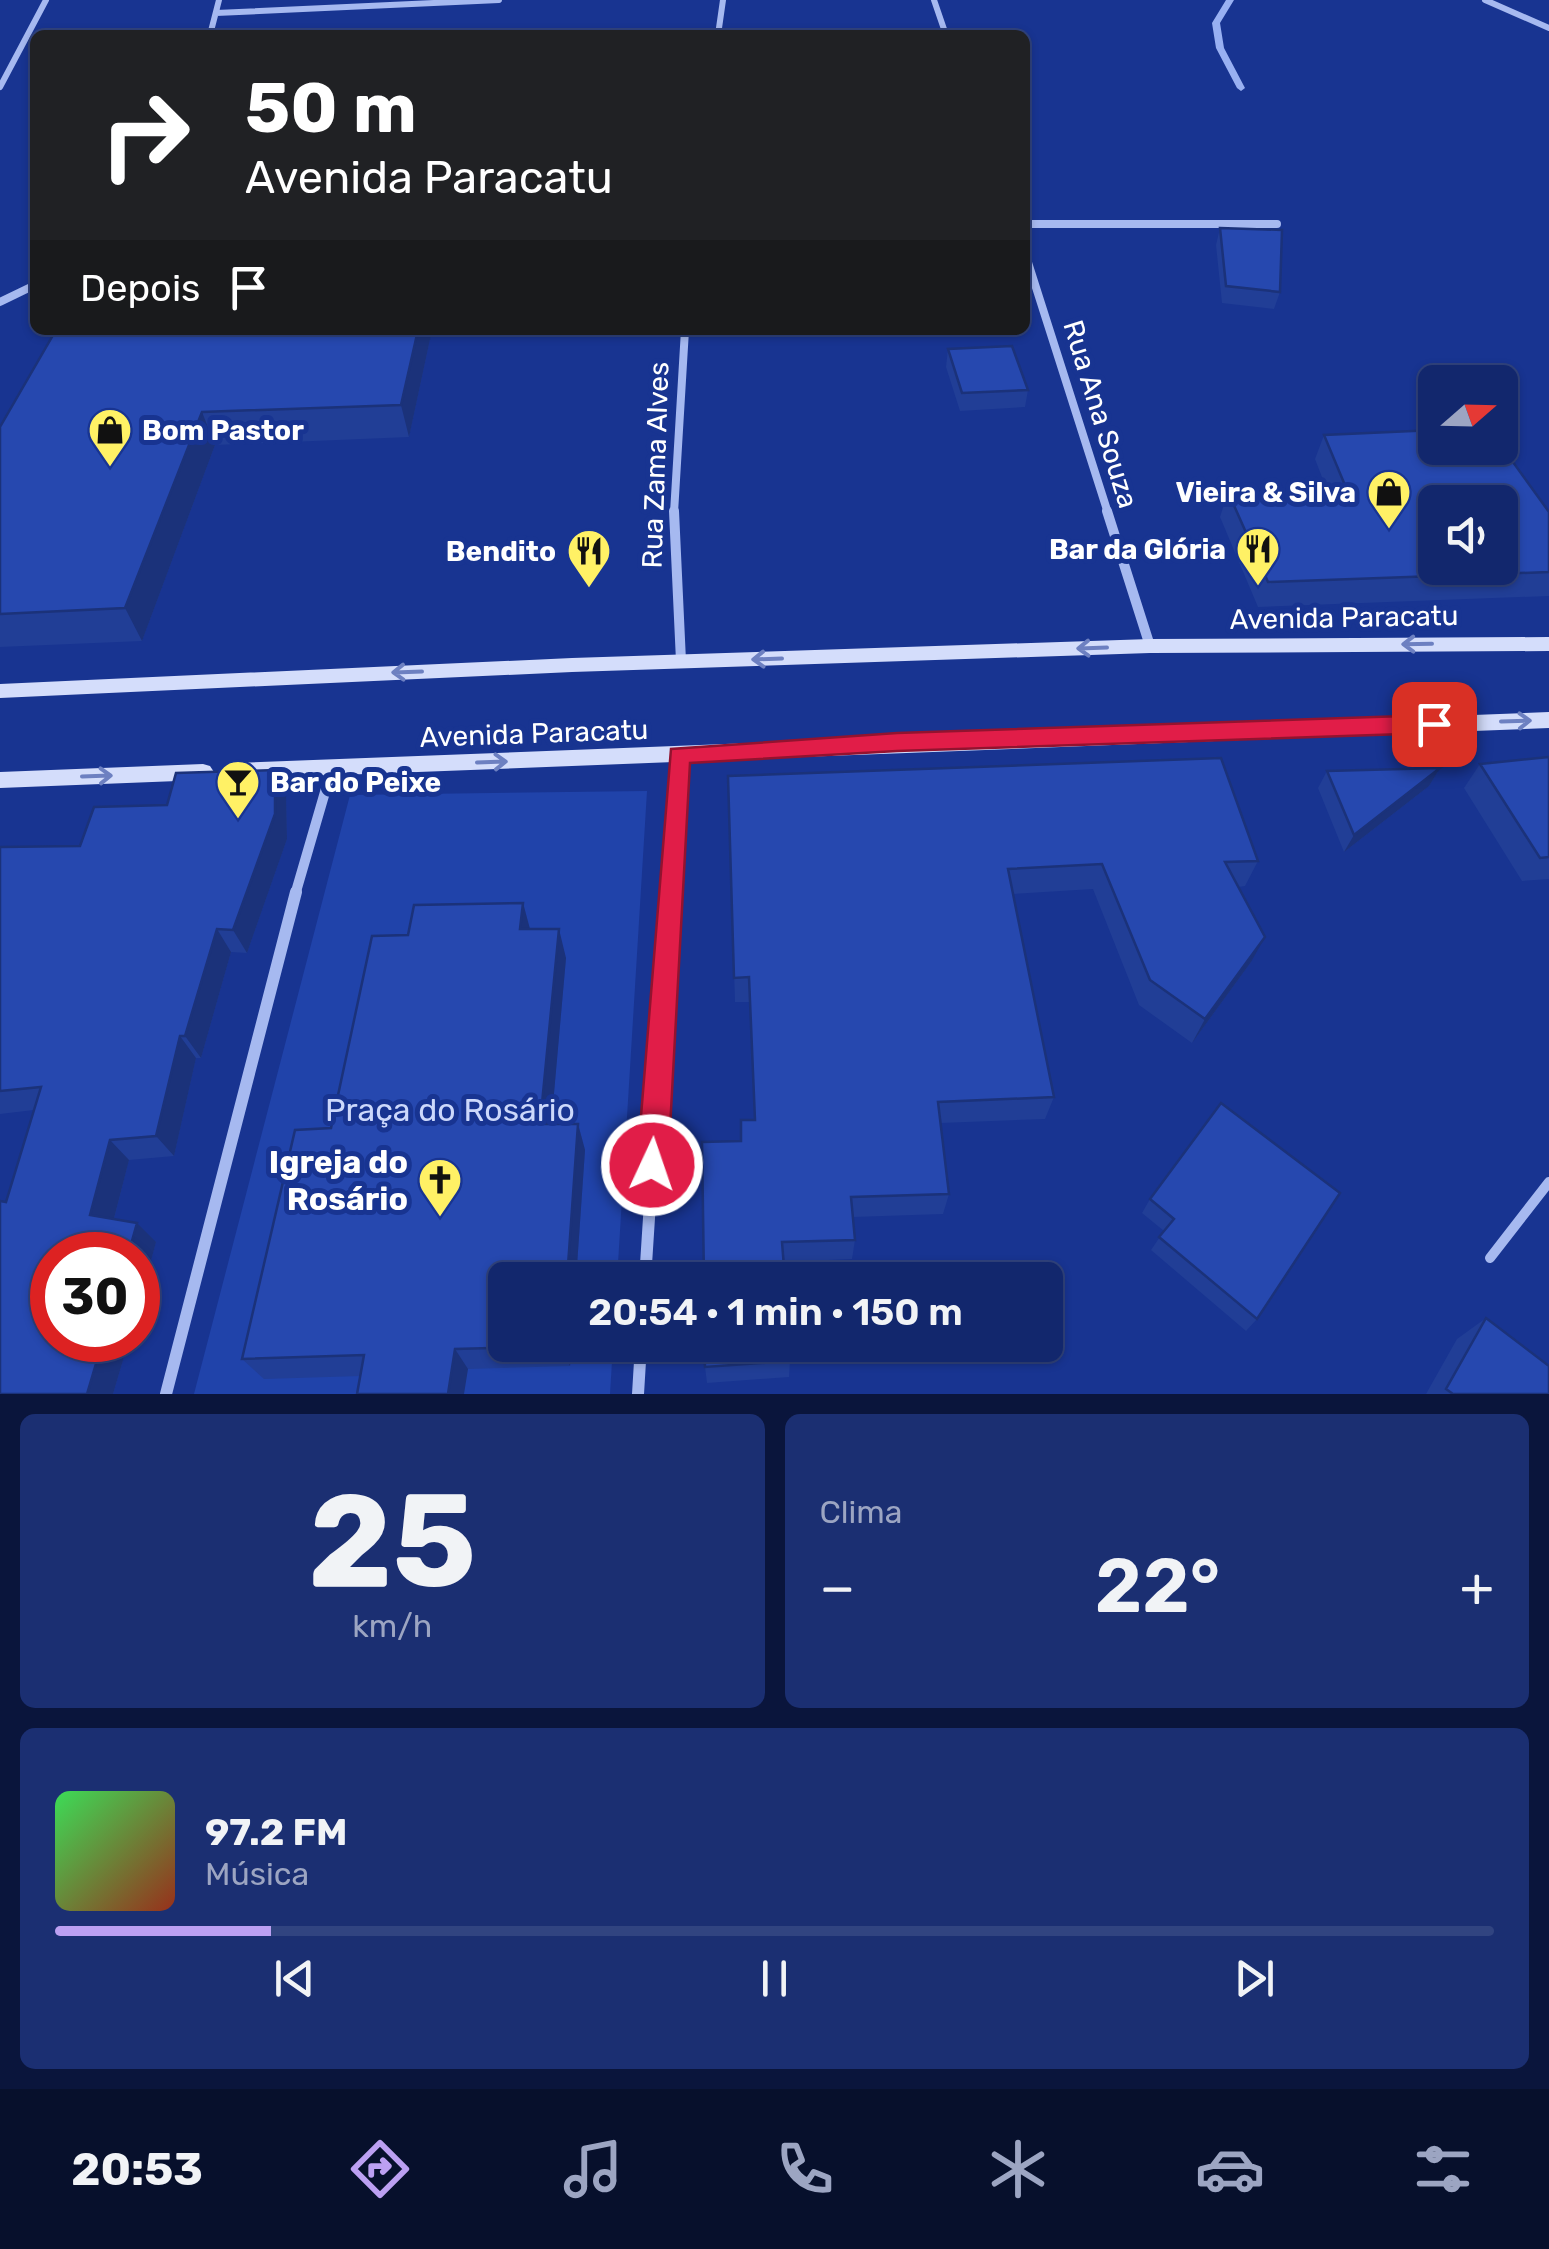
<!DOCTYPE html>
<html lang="pt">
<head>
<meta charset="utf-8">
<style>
	:root { --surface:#12276d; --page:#1b2f72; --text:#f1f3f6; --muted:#9ca5c2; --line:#314480; --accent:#bca0f2 }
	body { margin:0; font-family:Rubik,sans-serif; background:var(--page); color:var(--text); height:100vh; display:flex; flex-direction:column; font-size:38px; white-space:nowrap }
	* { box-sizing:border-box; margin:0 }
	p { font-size:32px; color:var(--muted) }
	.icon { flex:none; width:55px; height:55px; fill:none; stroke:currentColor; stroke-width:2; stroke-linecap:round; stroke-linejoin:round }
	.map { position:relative; height:1394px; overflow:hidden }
	.side { display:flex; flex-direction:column; gap:20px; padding:20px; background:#0a153c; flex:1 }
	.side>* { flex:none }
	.hud { position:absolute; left:30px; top:30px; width:1000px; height:305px; border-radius:15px; box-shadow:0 2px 8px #0004,0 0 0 2px var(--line); background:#202124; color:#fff; overflow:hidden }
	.needle { width:65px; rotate:70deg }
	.buttons { position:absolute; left:1418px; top:365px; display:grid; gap:20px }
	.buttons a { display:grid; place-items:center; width:100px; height:100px; border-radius:15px; background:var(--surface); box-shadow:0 2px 8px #0004,0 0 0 2px var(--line); font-size:50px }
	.speed { position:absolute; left:30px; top:1232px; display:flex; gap:20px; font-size:50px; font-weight:700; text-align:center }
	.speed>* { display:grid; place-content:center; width:130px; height:130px; border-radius:50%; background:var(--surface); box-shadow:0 2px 8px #0004,0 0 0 2px var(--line); line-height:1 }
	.speed .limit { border:15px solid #d22; background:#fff; color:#111 }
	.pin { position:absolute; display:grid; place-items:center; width:85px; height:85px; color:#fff; margin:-42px; border-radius:20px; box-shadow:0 5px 15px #0006 }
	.me { position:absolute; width:110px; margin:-55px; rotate:3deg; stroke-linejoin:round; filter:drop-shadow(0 0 8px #0008) }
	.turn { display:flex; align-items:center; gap:35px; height:210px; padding:0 50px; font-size:45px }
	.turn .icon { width:130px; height:130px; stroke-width:2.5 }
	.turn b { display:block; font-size:70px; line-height:85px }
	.then { display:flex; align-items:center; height:95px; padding:0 50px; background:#0003; gap:20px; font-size:38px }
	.big { font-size:75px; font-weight:600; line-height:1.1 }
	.side .tile { flex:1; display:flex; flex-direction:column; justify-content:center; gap:15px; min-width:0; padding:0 35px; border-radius:15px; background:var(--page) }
	.side .dial { align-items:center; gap:0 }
	.dial b { font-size:130px; line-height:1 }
	.song { display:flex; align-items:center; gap:30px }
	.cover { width:120px; height:120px; border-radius:15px; background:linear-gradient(135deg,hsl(130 70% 55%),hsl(10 70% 35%)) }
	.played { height:10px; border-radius:5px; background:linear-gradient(90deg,var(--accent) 15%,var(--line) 15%) }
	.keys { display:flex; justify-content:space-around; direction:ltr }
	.heat { display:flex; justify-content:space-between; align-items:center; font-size:55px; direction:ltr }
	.side .tiles { flex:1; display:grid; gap:20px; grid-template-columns:1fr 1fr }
	.tile:last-child { grid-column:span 2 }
	.trip { position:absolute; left:488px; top:1262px; width:575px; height:100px; border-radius:15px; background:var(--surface); box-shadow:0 2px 8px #0004,0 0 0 2px var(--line); font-weight:600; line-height:100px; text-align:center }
	.tabs { display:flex; height:160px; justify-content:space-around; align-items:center; background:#07102c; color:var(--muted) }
	.tabs .icon { width:70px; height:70px }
	.tabs .selected { color:var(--accent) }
	.tabs b { font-size:45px; color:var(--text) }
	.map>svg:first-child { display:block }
	.green { fill:#2043aa }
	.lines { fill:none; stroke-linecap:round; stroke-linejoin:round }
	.stream { fill:#98b0f2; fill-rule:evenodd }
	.lane { stroke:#a6b9f0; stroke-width:10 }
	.street-far3 { stroke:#a6b9f0; stroke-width:6 }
	.street-far2 { stroke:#a6b9f0; stroke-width:8 }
	.street-far1 { stroke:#a6b9f0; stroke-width:10 }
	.street { stroke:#a6b9f0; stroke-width:12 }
	.secondary { fill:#d4ddfb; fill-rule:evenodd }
	.wall { fill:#213e96 }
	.shaded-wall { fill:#1b327a }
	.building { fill:#2648af; stroke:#1b327a; stroke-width:2.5; fill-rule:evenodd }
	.oneway { stroke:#6d80c1 }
	.route { fill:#e11d48; stroke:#92132f; stroke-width:2.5 }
	.labels { text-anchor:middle; stroke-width:10; stroke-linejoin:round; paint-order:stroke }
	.street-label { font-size:28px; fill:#fff; stroke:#183491 }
	.poi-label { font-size:28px; font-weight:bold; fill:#fff; stroke:#183491; text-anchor:end }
	.near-park-label { font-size:32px; fill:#ccd8fb; stroke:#183491 }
	.near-poi-label { font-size:32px; font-weight:bold; fill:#fff; stroke:#183491; text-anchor:end }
</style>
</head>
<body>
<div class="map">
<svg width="1549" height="1394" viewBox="0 0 1549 1394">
	<rect width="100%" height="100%" fill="#183491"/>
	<path class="green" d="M647 791 617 1280H505V1345H613L610 1394H194L350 795Z"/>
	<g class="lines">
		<path class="stream" d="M1226 0H1234L1220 23 1224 48 1245 88 1241 91 1237 88 1216 48 1212 23Z"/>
		<path class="lane" d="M1490 1258 1549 1182"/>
		<path class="street-far3" d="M934 0 946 35
			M1485 0 1549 28
			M216 13 499 0
			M210 35 219 0
			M718 35 723 0
			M0 87 46 0"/>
		<path class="street-far2" d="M1025 224H1277
			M1025 253 1108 513
			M0 302 35 285
			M674 513 685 330"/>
		<path class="street-far1" d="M674 511 681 661
			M1107 511 1150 646
			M295 895 332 768
			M670 895 679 755"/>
		<path class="street" d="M645 1280 670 892
			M166 1394 296 892
			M638 1394 641 1345"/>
		<path class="secondary" d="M1549 637V651L1150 653 572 672 0 698V684L572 658 1150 639Z
			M1549 712V728L237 779 230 777 226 771 230 765 237 763Z
			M203 764 210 766 214 772 210 778 203 780 0 788V772Z"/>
	</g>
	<path class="wall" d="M1220 228 1280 292 1274 309 1222 303 1216 245Z
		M432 330 409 437 215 445 142 641 0 647V427Z
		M948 349 1028 390 1025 407 960 411 946 367Z
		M1324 435 1549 512V596L1258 607 1220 517 1228 492 1327 490 1315 459Z
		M1549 757V879L1522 881 1464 788 1480 764Z
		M1440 768 1429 786 1344 852 1318 788 1327 771Z
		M275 770 286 794 287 839 247 953 231 952 201 1058H196L174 1156 129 1160 114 1219 156 1242 138 1309V1255L52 1340H129L113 1394H0L6 1202 34 1110 0 1114V847L80 846Z
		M728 776 1258 861 1245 886 1238 887 1251 962 1192 1043 1139 1005 1093 889 1013 894 1054 1097 1045 1119 940 1123 949 1194 943 1214 853 1217 855 1240 852 1259 784 1262 741 1141 755 1120 750 1002H735Z
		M523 903 530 929 566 958 551 1124H578L585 1150 570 1366 468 1369 361 1376 264 1379 242 1359 331 1128 408 935Z
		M1221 1103 1257 1319 1246 1331 1151 1250 1164 1231 1142 1213 1150 1199Z
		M1486 1318 1549 1394H1426L1457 1339Z
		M790 1361 789 1377 707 1383 705 1367Z"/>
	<path class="shaded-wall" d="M418 330H432L409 437 401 405Z
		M202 412 215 445 142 641 125 608Z
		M1440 768 1429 786 1344 852 1354 835Z
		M275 770 286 794 287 839 247 953 233 930Z
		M523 903 531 933 520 929Z
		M217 929 231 952 201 1058 185 1036Z
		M559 929 566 958 549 1150 540 1124Z
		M1265 937 1251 962 1192 1043 1205 1019Z
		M180 1036 196 1058 174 1156 156 1136Z
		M578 1124 585 1150 576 1280H567Z
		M110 1140 129 1160 110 1234 90 1215Z
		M137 1223 156 1242 138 1309V1255H128Z
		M103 1340H129L113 1394H87Z
		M562 1345H572L570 1366 562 1346Z
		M455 1349 468 1369 464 1394H448Z"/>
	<path class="building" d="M1220 228 1282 230 1280 292 1226 286Z
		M56 330H418L401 405 202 412 125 608 0 614V427Z
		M1012 346 1028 390 962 393 948 349Z
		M1435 430V448H1500V444L1549 512V572L1268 582 1228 492 1347 490 1324 435ZM1435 502H1500V568H1435Z
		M1549 757V857L1540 858 1480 764Z
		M1221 758 1258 861 1225 862 1265 937 1205 1019 1150 980 1102 864 1008 869 1054 1097 938 1102 949 1194 851 1197 855 1240 782 1242 785 1280H704L702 1142 741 1141V1120H755L749 977 734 978 728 776Z
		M1440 768 1354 835 1327 771Z
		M275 770V814L233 930 217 929 185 1036H180L156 1136 110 1140 90 1215 137 1223 128 1255H52V1340H103L87 1394H0V1201L6 1202 41 1087 0 1091V847L80 846 94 807 167 805 176 773Z
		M523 903 520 929H559L540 1124H578L567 1280H505V1345L562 1346 455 1349 448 1394H357L364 1355 242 1359 295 1130 331 1128 372 936 408 935 414 905Z
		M1221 1103 1340 1193 1257 1319 1159 1237 1174 1219 1150 1199Z
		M1486 1318 1549 1366V1394H1453L1446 1389Z
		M704 1345H789L790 1361 705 1367Z"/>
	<defs><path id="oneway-shaft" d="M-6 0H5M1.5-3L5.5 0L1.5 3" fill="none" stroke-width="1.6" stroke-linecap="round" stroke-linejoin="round" transform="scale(2.5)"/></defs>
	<g class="oneway">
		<use href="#oneway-shaft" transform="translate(1417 644) rotate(179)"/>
		<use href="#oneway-shaft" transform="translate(1092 648) rotate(178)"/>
		<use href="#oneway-shaft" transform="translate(767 659) rotate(178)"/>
		<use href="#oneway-shaft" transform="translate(407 672) rotate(178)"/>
		<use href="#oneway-shaft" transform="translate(1516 721) rotate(-2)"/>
		<use href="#oneway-shaft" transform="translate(492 762) rotate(-2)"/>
		<use href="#oneway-shaft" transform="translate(97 776) rotate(-2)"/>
	</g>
	<path class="route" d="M1434 715 1446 724 1434 733 897 751 690 763 668 1165 663 1176 652 1180 642 1176 637 1165 671 749 897 733Z"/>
	<defs>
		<symbol id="shop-pin" viewBox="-11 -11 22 30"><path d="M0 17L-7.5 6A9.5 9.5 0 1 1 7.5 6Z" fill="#fff165" stroke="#183491"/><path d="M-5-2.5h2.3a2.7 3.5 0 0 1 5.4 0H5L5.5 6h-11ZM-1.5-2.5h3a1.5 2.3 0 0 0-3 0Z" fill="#111"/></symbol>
		<symbol id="restaurant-pin" viewBox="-11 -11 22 30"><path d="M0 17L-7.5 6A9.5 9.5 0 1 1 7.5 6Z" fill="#fff165" stroke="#183491"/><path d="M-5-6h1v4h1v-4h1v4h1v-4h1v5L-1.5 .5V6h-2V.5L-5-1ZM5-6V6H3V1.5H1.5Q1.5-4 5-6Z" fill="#111"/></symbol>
		<symbol id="bar-pin" viewBox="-11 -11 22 30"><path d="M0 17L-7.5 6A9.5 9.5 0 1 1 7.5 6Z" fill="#fff165" stroke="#183491"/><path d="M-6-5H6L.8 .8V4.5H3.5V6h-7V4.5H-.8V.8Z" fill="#111"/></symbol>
		<symbol id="church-pin" viewBox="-11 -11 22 30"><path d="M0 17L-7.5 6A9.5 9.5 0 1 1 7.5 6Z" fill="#fff165" stroke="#183491"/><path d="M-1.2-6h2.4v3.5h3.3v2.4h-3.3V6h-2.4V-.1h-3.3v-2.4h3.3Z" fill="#111"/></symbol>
	</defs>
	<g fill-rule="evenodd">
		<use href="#shop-pin" x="85" y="405" width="50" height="68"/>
		<use href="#shop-pin" x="1364" y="467" width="50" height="68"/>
		<use href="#restaurant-pin" x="1233" y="524" width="50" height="68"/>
		<use href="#restaurant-pin" x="564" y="526" width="50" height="68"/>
		<use href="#bar-pin" x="213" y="757" width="50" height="68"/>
		<use href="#church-pin" x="415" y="1155" width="50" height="68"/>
	</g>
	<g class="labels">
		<g class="street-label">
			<text transform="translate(1101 414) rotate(73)" y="10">Rua Ana Souza</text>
			<text transform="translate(655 465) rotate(-88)" y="10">Rua Zama Alves</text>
			<text transform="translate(1344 617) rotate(-1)" y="10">Avenida Paracatu</text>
			<text transform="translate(534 733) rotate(-2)" y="10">Avenida Paracatu</text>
		</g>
		<g class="poi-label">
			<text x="142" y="440" text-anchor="start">Bom Pastor</text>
			<text x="1356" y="502">Vieira &amp; Silva</text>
			<text x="1226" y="559">Bar da Glória</text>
			<text x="556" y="561">Bendito</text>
			<text x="270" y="792" text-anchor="start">Bar do Peixe</text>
		</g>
		<g class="near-park-label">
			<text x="450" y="1121">Praça do Rosário</text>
		</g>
		<g class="near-poi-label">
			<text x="408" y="1173">Igreja do<tspan x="408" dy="37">Rosário</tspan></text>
		</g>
	</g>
</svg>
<div class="buttons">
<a><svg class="needle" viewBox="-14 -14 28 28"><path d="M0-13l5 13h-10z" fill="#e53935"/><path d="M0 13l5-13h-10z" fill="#9ca5c2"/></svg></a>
<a><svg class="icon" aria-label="sound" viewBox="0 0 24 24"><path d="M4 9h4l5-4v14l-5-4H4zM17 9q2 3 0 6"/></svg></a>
</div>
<div class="speed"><div class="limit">30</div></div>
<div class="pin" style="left:1434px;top:724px;background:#d93025"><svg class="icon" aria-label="arrive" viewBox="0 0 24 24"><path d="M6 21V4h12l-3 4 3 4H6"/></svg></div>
<svg class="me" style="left:652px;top:1165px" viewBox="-20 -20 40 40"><circle r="17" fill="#e11d48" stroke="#fff" stroke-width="3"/><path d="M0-11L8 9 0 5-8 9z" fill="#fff"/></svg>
<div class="trip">20:54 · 1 min · 150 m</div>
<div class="hud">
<div class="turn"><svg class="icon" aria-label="right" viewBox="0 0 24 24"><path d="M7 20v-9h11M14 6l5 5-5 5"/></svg><div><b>50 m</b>Avenida Paracatu</div></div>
<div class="then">Depois<svg class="icon" aria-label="arrive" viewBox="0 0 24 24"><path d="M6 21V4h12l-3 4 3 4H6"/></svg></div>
</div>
</div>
<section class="side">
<div class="tiles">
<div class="tile dial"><b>25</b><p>km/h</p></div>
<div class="tile"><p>Clima</p>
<div class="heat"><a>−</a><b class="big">22°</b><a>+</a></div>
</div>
<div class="tile">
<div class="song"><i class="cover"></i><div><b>97.2 FM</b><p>Música</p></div></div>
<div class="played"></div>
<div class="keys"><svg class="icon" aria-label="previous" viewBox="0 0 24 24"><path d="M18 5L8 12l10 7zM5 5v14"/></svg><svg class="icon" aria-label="pause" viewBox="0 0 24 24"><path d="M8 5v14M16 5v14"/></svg><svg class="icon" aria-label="next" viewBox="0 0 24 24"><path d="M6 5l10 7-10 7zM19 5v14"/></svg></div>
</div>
</div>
</section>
<nav class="tabs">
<b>20:53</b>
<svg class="icon selected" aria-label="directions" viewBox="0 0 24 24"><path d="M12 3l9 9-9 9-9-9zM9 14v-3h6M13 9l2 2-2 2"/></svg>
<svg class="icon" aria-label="music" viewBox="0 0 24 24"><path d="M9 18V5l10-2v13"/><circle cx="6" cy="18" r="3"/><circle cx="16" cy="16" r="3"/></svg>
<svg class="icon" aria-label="phone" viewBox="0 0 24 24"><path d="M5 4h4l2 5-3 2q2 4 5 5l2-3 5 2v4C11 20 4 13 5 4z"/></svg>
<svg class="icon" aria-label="climate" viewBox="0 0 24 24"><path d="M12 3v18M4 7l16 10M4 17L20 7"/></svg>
<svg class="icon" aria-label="car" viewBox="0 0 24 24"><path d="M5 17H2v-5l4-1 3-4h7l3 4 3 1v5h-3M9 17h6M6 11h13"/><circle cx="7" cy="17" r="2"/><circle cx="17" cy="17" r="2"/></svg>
<svg class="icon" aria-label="filters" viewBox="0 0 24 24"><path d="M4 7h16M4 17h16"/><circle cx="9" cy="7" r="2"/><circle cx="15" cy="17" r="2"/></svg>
</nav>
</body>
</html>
